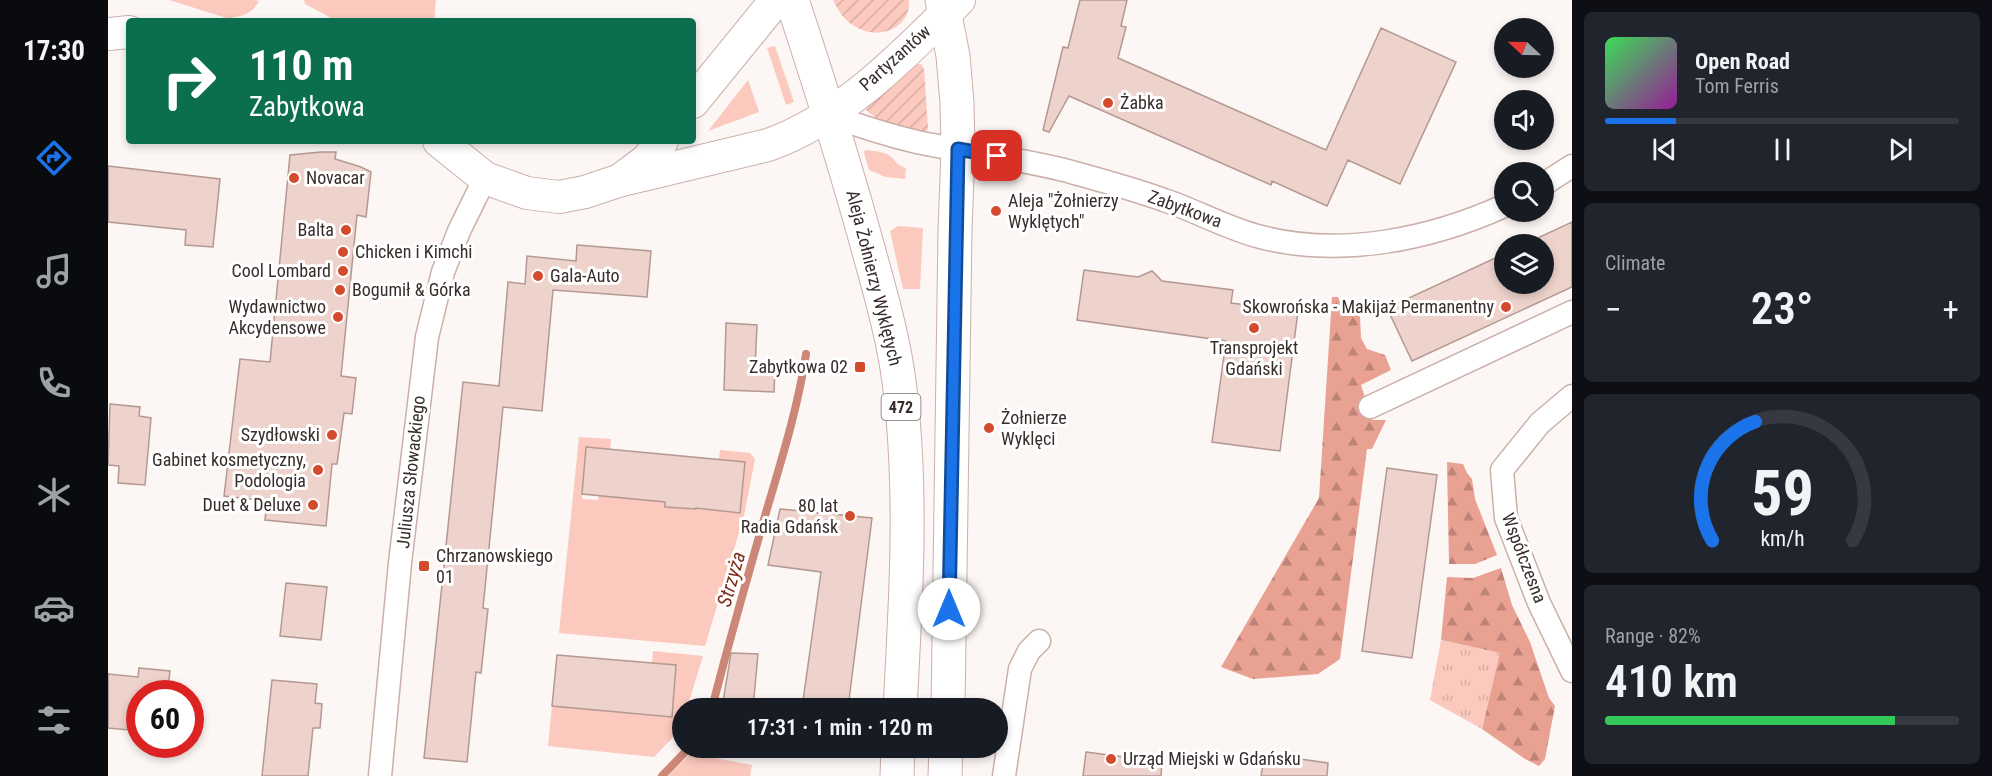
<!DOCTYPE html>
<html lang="en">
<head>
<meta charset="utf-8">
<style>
	:root { --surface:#171b24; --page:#20242c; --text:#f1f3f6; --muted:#9ea1a6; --line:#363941; --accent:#1a73e8 }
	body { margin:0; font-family:"Roboto Condensed",sans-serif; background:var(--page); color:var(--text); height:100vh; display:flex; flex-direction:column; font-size:22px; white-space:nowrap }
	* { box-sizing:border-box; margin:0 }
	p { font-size:20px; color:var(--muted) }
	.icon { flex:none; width:33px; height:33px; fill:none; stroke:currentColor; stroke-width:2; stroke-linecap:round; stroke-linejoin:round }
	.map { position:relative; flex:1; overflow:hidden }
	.details { display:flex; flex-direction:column; gap:12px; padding:12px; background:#0d0f14; width:420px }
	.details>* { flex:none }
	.guide { position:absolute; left:18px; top:18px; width:570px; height:126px; border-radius:6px; box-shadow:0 3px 9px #0003; background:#0b6e4f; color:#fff; overflow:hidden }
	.needle { width:39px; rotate:292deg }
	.controls { position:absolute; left:1386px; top:18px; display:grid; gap:12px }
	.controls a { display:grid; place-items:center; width:60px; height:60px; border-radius:50%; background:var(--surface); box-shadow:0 3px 9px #0003; font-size:30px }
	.speed { position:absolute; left:18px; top:680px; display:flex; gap:12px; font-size:30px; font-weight:700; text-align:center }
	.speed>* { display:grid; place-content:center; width:78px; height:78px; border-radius:50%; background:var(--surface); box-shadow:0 3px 9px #0003; line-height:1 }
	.speed .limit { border:9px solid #d22; background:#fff; color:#111 }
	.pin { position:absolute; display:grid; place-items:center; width:51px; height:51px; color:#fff; margin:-26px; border-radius:12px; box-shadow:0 3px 9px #0006 }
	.me { position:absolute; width:66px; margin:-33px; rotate:0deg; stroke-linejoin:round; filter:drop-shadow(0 0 4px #0008) }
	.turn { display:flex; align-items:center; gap:21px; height:126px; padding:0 24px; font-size:27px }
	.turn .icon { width:78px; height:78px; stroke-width:2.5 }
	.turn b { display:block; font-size:42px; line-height:51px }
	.big { font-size:45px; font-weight:600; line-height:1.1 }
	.details .tile { flex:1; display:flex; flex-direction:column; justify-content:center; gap:9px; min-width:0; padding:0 21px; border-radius:9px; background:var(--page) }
	.details .dial { align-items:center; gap:0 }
	.dial svg { height:156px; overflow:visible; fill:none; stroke:var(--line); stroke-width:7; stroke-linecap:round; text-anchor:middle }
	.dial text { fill:var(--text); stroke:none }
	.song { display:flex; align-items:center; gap:18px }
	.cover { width:72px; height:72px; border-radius:9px; background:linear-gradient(135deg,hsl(130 70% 55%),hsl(300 70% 35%)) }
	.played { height:6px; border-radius:3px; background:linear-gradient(90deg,var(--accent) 20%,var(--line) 20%) }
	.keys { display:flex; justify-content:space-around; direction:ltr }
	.heat { display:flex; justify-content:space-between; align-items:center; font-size:33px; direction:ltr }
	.charge { height:9px; border-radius:4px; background:linear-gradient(90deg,#34c759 82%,var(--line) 0) }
	.trip { position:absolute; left:564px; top:698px; width:336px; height:60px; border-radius:30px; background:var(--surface); box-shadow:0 3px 9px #0003; font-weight:600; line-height:60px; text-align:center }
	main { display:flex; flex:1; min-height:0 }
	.menu { display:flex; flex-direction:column; width:108px; justify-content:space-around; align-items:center; background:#090b0e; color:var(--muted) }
	.menu .icon { width:42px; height:42px }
	.menu .active { color:var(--accent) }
	.menu b { font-size:27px; color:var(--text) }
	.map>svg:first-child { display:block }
	.grass { fill:#fbc9bd }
	.forest { fill:url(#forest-firs) }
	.park { fill:url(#park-tufts) }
	.garden { fill:url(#garden-furrows) }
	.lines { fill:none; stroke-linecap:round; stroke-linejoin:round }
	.stream { stroke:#cd8777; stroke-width:8 }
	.building { fill:#eed3cc; stroke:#b39992; stroke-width:1.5 }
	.street-casing { stroke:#cbb0a9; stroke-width:25 }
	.secondary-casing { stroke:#cbb0a9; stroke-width:34 }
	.primary-casing { stroke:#cbb0a9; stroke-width:35 }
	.street { stroke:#fff; stroke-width:22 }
	.secondary { stroke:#fff; stroke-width:32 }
	.primary { stroke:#fff; stroke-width:33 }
	.route-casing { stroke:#114b97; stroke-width:15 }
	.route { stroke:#1a73e8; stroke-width:10 }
	.poi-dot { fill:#d44a2c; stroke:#fff; stroke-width:2 }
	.labels { text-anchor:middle; stroke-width:6; stroke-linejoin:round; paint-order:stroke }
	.shield { fill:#fff; stroke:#746c6b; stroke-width:1.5 }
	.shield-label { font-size:16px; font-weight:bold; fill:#382d2b }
	.street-label { font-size:18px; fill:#382d2b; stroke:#fff }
	.poi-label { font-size:18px; fill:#382d2b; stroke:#fff; text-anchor:start }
	.water-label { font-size:20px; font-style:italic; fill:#812e1c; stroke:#fff }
</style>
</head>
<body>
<main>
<nav class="menu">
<b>17:30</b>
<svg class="icon active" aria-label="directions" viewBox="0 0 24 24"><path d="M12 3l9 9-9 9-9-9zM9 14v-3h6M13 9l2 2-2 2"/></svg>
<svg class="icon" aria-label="music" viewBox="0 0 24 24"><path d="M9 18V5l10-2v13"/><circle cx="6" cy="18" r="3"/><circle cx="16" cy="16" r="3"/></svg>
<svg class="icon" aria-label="phone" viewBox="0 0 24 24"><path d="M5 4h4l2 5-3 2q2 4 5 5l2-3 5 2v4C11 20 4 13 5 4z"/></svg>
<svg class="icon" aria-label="climate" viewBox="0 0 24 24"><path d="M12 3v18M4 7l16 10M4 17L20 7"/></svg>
<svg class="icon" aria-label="car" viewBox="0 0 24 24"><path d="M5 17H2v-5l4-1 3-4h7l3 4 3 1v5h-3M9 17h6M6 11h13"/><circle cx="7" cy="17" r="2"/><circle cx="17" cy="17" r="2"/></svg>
<svg class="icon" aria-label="filters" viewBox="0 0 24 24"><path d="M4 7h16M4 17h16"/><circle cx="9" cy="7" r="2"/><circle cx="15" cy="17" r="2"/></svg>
</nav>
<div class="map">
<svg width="1464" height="776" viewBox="0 0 1464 776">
	<defs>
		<pattern id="forest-firs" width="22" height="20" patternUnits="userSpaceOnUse" patternTransform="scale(1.5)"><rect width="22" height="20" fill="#e9a291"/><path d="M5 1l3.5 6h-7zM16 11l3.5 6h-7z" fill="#be8477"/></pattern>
		<pattern id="park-tufts" width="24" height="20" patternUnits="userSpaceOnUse" patternTransform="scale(1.5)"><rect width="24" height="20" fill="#fbc9bd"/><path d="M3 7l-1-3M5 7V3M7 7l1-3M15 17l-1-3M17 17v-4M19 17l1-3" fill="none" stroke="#d8ada3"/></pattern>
		<pattern id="garden-furrows" width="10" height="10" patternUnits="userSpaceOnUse" patternTransform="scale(1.5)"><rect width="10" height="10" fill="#fbc9bd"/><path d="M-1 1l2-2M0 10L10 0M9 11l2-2" fill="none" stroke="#d8ada3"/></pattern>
	</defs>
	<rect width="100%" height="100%" fill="#fcf6f5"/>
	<path class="grass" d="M61 0H147L151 1C145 12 137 16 125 17V20Z
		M196 0H328L326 21H229L197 4Z
		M667 46 686 102 678 105 659 48Z
		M640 80 651 112 600 131Z
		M757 150C765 151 775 151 782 156 789 162 788 165 798 168L797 179 778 177 761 170 756 153Z
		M790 226 815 228 812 289H795L782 231Z
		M471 437 503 439 502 450 478 448 474 499 490 500 491 496 557 502V507L587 509 588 505 615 507V511L631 513 637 462 611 459 612 450 642 453 647 459 636 516 597 646 451 633Z
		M545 651 595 656 579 708H574V723L570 732 546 757 440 746 444 706 564 717 568 666 544 663Z
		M590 749 608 752 607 758 644 765 642 776H560L583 753H587Z"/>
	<path class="forest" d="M1224 297H1230L1232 302 1248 312 1252 317 1253 338 1259 349 1277 355 1283 370 1253 385 1264 420H1278L1264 449H1259L1232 659 1210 674 1145 679 1113 667 1211 498Z
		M1339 462 1355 464 1359 473 1364 479 1367 499 1389 555 1367 564H1341Z
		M1393 568 1404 605 1422 642 1441 698 1447 706 1437 759 1431 766 1417 759 1374 729 1391 653 1333 640 1339 577 1365 578Z"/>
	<path class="park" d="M1333 640 1392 653 1374 729 1322 700Z"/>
	<path class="garden" d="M725 0H801C803 28 772 40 750 28 737 22 731 12 725 0Z
		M809 64H813L816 69 820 128 818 133C791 129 776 127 756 108Z"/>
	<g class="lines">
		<path class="stream" d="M604 708C621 641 640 575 659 509 674 458 690 407 698 354
			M554 776 582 747"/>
	</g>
	<path class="building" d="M972 0H1019L1013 26 1018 27 1010 58 1218 150 1273 28 1348 62 1292 184 1240 160 1219 206 1164 181 1163 185 961 96 941 132 935 130 955 47 960 48Z
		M213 152H228L227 159 253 167 263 172 258 217 249 215 233 376 248 378 244 414 236 413 229 464H224L218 526 157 520 159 501 116 496 132 359 162 362 182 155Z
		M0 166 112 179 105 247 77 245 78 230 0 222Z
		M1464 222V287L1304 361 1279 308 1396 254V284H1436V244H1417Z
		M469 245 543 251 539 297 445 290 434 411 395 407 375 608 380 609 373 673 368 672 359 762 316 758 355 382 391 386 400 282 417 284 419 256 468 261Z
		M976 270 1030 277 1044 271 1054 281 1125 290 1123 303 1190 311 1172 451 1104 442 1118 341 969 320Z
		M618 323 649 325 647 369 667 371 666 392 616 390Z
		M2 404 32 407 31 416 43 418 37 485 10 483 11 466 0 465Z
		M478 447 637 462 632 513 588 508V509L557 507V502L474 494Z
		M1279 468 1329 475 1304 658 1254 651Z
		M672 509 764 518 740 708H694L713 572 660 565Z
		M178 583 219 587 213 640 172 636Z
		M623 653 650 654 645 708H614Z
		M449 655 568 665 564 717 444 706Z
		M31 668 62 671 59 693H32V731L0 728V674L30 677Z
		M164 680 209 684 207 703 214 704 212 728H205L200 776H154Z
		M978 752 1054 762 1053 776H975Z
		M1157 754 1220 763 1219 776H1153Z"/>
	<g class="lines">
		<defs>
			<path id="street" d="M722 115C751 126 779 135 809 142 858 152 907 158 956 170 989 179 1023 188 1056 200 1089 211 1120 229 1153 237 1233 258 1323 239 1396 206
				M1436 184 1464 166
				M1464 396 1432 423 1394 470 1398 518 1431 603 1464 671
				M1262 407 1464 312
				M272 776 292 563 319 337 335 272 351 231 377 178
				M896 776 912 669 921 651 931 641"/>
			<path id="secondary" d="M0 34 21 32
				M585 102 668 0
				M331 141 377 178 419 193 451 197 477 192 510 181 660 145C734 119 796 55 851 0
				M516 177 539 160 554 141"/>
			<path id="primary" d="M684 0C711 82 737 164 760 248 772 292 785 336 791 381 805 489 798 599 792 708
				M834 0 845 56 849 103 850 149 847 231 840 708
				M789 776 790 747
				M837 776 838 747"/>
		</defs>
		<use href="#street" class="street-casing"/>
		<use href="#secondary" class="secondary-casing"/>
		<use href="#primary" class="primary-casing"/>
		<use href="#street" class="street"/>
		<use href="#secondary" class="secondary"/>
		<use href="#primary" class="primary"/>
	</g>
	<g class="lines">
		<defs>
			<path id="route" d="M841 609 850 149 889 156"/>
		</defs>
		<use href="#route" class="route-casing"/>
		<use href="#route" class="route"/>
	</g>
	<g class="poi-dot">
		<circle cx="1000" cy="103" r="6"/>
		<circle cx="186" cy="178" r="6"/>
		<circle cx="888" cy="211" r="6"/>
		<circle cx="238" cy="230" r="6"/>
		<circle cx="235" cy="252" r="6"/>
		<circle cx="235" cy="271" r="6"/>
		<circle cx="430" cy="276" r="6"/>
		<circle cx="232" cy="290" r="6"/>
		<circle cx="1398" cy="307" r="6"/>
		<circle cx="230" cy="317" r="6"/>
		<circle cx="1146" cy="328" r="6"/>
		<rect x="746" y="361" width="12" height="12" rx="3"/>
		<circle cx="881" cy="428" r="6"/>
		<circle cx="224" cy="435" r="6"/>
		<circle cx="210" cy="470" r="6"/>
		<circle cx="205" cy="505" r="6"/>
		<circle cx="742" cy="516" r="6"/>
		<rect x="310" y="560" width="12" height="12" rx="3"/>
		<circle cx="1003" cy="759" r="6"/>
	</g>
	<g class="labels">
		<rect class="shield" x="773.5" y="394" width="39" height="26" rx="4.5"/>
		<g class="shield-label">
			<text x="793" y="413">472</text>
		</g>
		<g class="street-label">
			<text transform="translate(787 58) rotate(-42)" y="6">Partyzantów</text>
			<text transform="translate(1077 209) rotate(20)" y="6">Zabytkowa</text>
			<text transform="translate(766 278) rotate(76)" y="6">Aleja Żołnierzy Wyklętych</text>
			<text transform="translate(303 472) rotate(-84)" y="6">Juliusza Słowackiego</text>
			<text transform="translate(1416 558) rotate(69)" y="6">Współczesna</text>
		</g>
		<g class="poi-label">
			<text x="1012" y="109">Żabka</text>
			<text x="198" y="184">Novacar</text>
			<text x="900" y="207">Aleja "Żołnierzy<tspan x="900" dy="21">Wyklętych"</tspan></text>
			<text x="226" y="236" text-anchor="end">Balta</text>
			<text x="247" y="258">Chicken i Kimchi</text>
			<text x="223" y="277" text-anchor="end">Cool Lombard</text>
			<text x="442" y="282">Gala-Auto</text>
			<text x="244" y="296">Bogumił &amp; Górka</text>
			<text x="218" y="313" text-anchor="end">Wydawnictwo<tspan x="218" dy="21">Akcydensowe</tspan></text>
			<text x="1386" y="313" text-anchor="end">Skowrońska - Makijaż Permanentny</text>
			<text x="1146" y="354" text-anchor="middle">Transprojekt<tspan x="1146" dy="21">Gdański</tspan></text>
			<text x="740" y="373" text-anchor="end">Zabytkowa 02</text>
			<text x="893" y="424">Żołnierze<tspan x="893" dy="21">Wyklęci</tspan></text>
			<text x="212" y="441" text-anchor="end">Szydłowski</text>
			<text x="198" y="466" text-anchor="end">Gabinet kosmetyczny,<tspan x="198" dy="21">Podologia</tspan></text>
			<text x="193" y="511" text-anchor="end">Duet &amp; Deluxe</text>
			<text x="730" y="512" text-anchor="end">80 lat<tspan x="730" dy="21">Radia Gdańsk</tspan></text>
			<text x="328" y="562">Chrzanowskiego<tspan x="328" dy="21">01</tspan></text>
			<text x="1015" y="765">Urząd Miejski w Gdańsku</text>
		</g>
		<g class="water-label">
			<text transform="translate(623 579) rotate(-74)" y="7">Strzyża</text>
		</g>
	</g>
</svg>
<div class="controls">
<a><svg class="needle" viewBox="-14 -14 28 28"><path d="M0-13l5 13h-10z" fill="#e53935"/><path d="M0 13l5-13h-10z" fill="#9ea1a6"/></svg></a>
<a><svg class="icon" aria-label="sound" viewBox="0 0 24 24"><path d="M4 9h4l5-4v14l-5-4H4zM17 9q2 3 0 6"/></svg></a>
<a><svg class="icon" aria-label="search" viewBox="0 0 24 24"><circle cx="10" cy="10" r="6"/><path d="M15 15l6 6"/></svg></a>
<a><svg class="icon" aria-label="layers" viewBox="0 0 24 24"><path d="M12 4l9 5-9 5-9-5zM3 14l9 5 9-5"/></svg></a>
</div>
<div class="speed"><div class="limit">60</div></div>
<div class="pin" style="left:889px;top:156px;background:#d93025"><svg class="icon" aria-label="arrive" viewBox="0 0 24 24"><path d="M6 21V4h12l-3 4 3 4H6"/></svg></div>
<svg class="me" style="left:841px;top:609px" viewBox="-20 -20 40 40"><circle r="19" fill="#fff"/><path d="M0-13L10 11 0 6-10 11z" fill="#1a73e8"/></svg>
<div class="trip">17:31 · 1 min · 120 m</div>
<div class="guide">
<div class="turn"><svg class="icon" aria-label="right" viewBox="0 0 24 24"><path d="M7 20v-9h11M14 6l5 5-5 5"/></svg><div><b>110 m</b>Zabytkowa</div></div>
</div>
</div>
<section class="details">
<div class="tile">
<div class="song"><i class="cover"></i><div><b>Open Road</b><p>Tom Ferris</p></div></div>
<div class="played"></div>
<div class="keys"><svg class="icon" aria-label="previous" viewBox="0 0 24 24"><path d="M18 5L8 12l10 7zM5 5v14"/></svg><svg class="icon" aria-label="pause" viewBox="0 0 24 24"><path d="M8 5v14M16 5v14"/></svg><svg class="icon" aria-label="next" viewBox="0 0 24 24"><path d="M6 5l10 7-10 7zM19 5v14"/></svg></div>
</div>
<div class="tile"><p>Climate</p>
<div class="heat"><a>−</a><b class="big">23°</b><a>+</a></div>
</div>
<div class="tile dial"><svg viewBox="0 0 100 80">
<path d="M14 69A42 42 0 1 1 86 69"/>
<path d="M14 69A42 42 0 0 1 36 8" stroke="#1a73e8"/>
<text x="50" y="56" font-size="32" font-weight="700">59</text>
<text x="50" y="72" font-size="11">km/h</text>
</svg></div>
<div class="tile"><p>Range · 82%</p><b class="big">410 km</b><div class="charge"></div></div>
</section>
</main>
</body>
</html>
